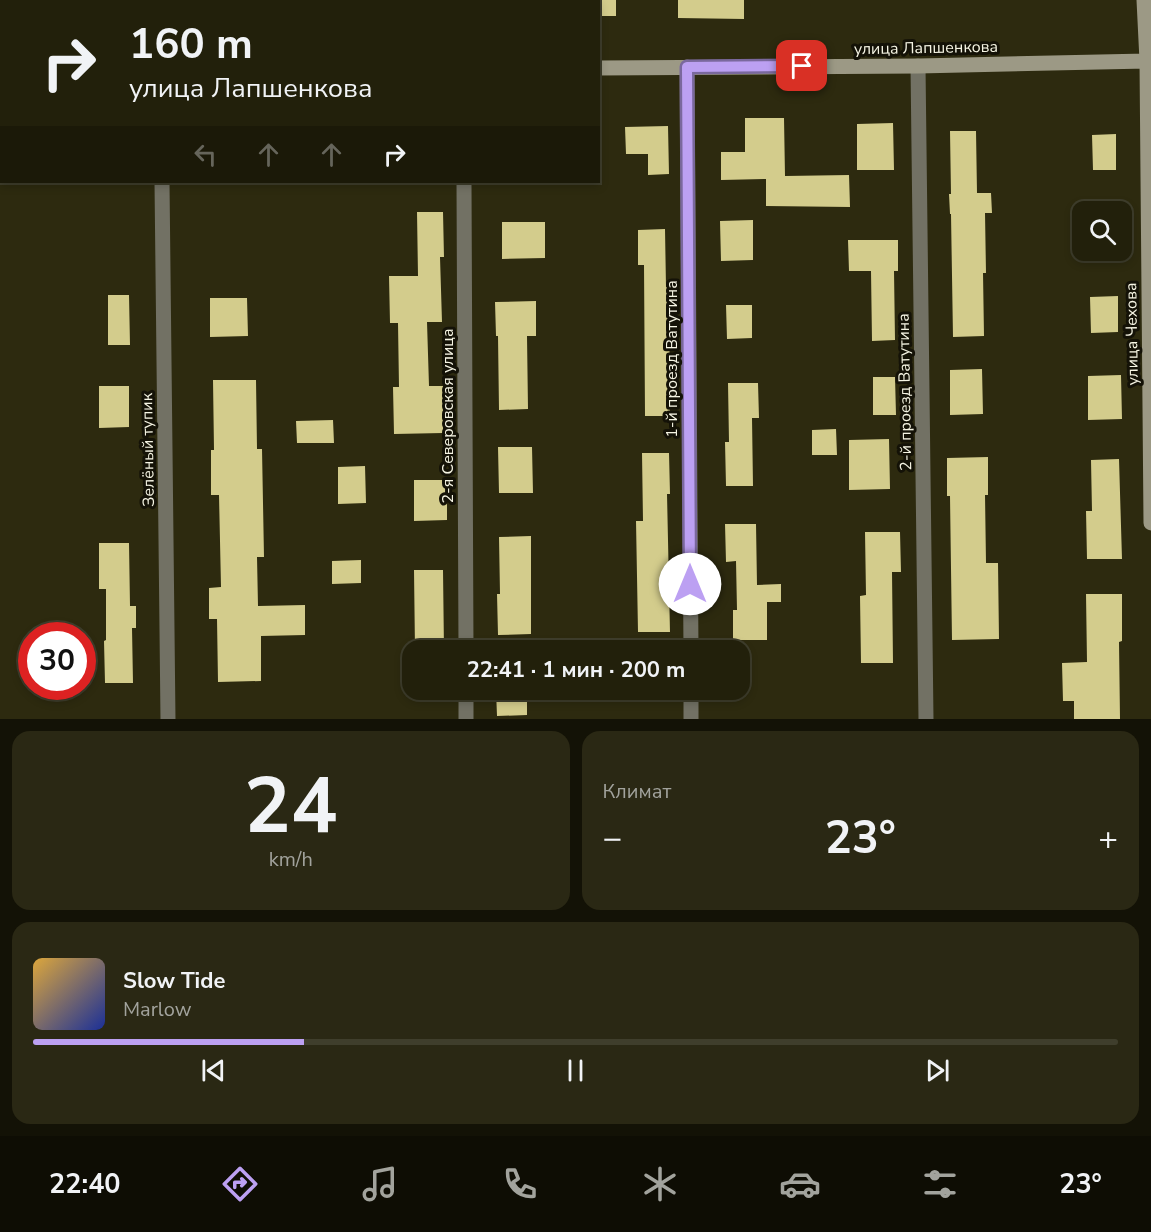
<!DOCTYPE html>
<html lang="ru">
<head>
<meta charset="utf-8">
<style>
	:root { --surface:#22200b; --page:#2a2814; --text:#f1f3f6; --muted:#a2a39d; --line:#3f3e2c; --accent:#bca0f2 }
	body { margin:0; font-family:"Nunito Sans",sans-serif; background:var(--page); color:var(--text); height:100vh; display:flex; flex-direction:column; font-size:22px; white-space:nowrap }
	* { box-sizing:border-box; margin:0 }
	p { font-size:20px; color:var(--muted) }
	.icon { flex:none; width:33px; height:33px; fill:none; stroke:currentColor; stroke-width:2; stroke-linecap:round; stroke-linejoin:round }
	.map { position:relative; height:719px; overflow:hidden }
	.side { display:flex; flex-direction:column; gap:12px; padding:12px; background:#131206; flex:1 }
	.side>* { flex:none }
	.guide { position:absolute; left:0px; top:0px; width:600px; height:183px; box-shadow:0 3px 9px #0003,0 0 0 2px var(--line); background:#22200b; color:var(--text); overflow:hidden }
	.controls { position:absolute; left:1072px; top:201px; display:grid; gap:12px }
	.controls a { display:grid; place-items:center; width:60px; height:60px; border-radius:12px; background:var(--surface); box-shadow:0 3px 9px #0003,0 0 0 2px var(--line); font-size:30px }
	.speed { position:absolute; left:18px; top:622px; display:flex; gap:12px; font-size:30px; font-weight:700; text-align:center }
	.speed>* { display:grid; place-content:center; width:78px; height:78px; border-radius:50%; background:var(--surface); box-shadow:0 3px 9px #0003,0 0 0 2px var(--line); line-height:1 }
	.speed .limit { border:9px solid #d22; background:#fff; color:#111 }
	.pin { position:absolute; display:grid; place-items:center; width:51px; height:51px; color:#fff; margin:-26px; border-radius:12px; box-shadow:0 3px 9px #0006 }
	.me { position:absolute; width:66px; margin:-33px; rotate:0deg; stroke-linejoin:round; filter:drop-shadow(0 0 4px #0008) }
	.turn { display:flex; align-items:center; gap:21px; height:126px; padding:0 30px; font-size:27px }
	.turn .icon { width:78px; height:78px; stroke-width:2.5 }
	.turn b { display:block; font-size:42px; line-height:51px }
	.lanes { display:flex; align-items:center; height:57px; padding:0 30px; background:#0003; justify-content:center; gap:30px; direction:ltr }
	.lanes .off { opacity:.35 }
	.big { font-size:45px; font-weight:700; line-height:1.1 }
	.side .tile { flex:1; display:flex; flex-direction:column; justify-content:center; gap:9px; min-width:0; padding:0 21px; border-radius:18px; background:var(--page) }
	.side .dial { align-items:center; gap:0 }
	.dial b { font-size:78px; line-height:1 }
	.song { display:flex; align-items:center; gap:18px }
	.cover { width:72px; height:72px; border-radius:9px; background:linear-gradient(135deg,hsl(40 70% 55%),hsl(230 70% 35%)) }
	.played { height:6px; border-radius:3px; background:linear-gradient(90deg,var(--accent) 25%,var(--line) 25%) }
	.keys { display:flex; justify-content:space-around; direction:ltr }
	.heat { display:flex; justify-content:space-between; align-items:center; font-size:33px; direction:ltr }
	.side .tiles { flex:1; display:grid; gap:12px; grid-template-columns:1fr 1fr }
	.tile:last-child { grid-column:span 2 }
	.trip { position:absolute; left:402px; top:640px; width:348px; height:60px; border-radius:18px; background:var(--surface); box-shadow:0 3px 9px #0003,0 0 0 2px var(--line); font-weight:700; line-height:60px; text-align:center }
	.tabs { display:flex; height:96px; justify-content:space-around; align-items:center; background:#0e0d04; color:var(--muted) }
	.tabs .icon { width:42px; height:42px }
	.tabs .selected { color:var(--accent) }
	.tabs b { font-size:27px; color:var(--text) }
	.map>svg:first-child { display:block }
	.building { fill:#d3cc8c }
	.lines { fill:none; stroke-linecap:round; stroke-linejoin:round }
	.street { stroke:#727164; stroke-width:15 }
	.secondary { stroke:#9c9985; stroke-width:15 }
	.route-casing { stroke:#7a689d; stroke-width:15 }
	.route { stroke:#bca0f2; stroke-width:10 }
	.labels { text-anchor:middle; stroke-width:6; stroke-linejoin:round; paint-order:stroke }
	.street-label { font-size:16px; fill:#f6f5e4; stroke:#141207 }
</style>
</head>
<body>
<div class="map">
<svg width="1151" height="719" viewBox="0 0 1151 719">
	<rect width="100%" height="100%" fill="#2d2a0f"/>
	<path class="building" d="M598 0H616V16H598Z
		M678 0H744V19L678 18Z
		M745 118H784L785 176 849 175 850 207 766 206V179L721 180V152H745Z
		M893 123 894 170H857V124Z
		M668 126 669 174 648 175V154H626L625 127Z
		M950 131H976L977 193H991L992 213H985L986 273H983L984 336 953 337 951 214H950L949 194H951Z
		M1116 134V170H1093L1092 135Z
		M417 212H443L444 257H440L442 322H427L429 386H443V433L394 434 393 387H399L398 323H390L389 276H418Z
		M753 220V260L721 261 720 221Z
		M502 222H545V258L502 259Z
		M665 229 666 287H669L670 416H645L644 265H638V230Z
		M848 240H898V271H894L895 340 872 341 871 271H849Z
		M108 295H129L130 345H108Z
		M1118 296V332L1091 333 1090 297Z
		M210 298H247L248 336 210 337Z
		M536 301V336H527L528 409 499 410 498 336H496L495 302Z
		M726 305H752V338L727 339Z
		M982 369 983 414 950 415V370Z
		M1121 375 1122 419 1088 420V376Z
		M873 377H895L896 415H873Z
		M213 380H256L257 449H262L264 557H257L258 606 305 605V635L261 636V681L218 682 217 619H209V588L221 587 219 495H211V450H214Z
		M728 383H758L759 418H752L753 486H726L725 442H729Z
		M99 386H129V427L99 428Z
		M333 420 334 443H297L296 421Z
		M836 429 837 455H812V430Z
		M889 439 890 489 849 490V440Z
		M498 447H532L533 493H499Z
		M642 453H669L670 494H667L670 632H638L636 521H643Z
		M988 457V495H985L986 563H998L999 639 952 640 950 496H947V458Z
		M1119 459 1122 559H1087L1086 511H1092L1091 460Z
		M365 466 366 503 338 504V467Z
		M414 480H447V520L414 521Z
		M725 524H756L757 585 781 584V602H767V640H733V610H737L736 561 726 562Z
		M865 532H900L901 572H892L893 663H861L860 596 866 595Z
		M531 536V634L498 635 497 594H500L499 537Z
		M99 543H129L130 606H136V628H132L133 683H105L104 641 106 640V589H99Z
		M361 560V583L332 584V561Z
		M414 570H443L444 651H415Z
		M1086 594H1122V641L1119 642 1120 719H1074V701H1063L1062 663 1087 662Z
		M496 690H527V715L497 716Z"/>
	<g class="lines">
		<path class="street" d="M160 0V2
			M462 0V2
			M918 66 926 719
			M687 67 691 651
			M162 182 168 719
			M464 182 466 651
			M466 690V719
			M691 690V719"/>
		<path class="secondary" d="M1144 0 1147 61 1151 523
			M598 68 918 66 1147 61
			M0 72H2"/>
	</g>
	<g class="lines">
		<defs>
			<path id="route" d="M690 584 687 67 802 66"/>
		</defs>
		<use href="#route" class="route-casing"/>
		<use href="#route" class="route"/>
	</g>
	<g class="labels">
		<g class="street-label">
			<text transform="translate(926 47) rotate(-1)" y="6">улица Лапшенкова</text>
			<text transform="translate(1131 334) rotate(-91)" y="6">улица Чехова</text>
			<text transform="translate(671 359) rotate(-90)" y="6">1-й проезд Ватутина</text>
			<text transform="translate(904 392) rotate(-91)" y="6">2-й проезд Ватутина</text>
			<text transform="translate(447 416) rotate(-90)" y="6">2-я Северовская улица</text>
			<text transform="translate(147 450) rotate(-91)" y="6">Зелёный тупик</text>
		</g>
	</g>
</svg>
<div class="controls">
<a><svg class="icon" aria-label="search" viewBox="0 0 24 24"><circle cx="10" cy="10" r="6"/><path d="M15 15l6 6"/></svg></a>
</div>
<div class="speed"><div class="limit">30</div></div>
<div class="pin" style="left:802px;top:66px;background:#d93025"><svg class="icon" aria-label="arrive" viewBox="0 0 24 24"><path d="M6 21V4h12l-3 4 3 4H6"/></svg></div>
<svg class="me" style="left:690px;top:584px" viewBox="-20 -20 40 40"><circle r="19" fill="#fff"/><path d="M0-13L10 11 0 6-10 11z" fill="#bca0f2"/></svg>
<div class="trip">22:41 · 1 мин · 200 m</div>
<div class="guide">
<div class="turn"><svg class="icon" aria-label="right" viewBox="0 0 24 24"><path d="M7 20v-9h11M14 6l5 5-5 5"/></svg><div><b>160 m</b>улица Лапшенкова</div></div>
<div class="lanes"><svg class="icon off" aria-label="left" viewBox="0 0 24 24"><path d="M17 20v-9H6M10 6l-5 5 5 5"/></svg><svg class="icon off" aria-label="ahead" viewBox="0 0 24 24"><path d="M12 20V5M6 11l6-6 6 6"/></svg><svg class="icon off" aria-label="ahead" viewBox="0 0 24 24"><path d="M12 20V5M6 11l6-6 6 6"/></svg><svg class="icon" aria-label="right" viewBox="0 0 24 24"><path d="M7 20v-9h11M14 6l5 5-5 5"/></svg></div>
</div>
</div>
<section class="side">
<div class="tiles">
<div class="tile dial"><b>24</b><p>km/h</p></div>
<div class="tile"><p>Климат</p>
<div class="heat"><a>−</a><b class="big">23°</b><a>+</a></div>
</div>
<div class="tile">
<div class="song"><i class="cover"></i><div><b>Slow Tide</b><p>Marlow</p></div></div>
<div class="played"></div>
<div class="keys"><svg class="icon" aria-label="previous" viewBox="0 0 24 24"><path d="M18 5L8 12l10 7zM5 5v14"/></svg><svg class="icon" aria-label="pause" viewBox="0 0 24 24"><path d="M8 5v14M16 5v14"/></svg><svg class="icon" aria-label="next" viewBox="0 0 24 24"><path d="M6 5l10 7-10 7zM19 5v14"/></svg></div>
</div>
</div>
</section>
<nav class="tabs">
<b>22:40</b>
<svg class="icon selected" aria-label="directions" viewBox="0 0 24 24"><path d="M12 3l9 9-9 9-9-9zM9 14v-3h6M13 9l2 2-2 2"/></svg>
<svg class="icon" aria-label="music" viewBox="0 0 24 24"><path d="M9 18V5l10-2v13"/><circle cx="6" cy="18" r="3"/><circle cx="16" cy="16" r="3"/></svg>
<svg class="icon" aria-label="phone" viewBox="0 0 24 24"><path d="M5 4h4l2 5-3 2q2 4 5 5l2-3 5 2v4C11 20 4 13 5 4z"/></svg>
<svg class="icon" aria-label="climate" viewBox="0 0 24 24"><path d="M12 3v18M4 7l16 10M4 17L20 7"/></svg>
<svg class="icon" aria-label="car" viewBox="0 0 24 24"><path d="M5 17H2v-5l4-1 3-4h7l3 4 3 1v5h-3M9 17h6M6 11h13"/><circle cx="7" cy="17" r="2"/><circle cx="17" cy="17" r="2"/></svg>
<svg class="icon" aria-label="filters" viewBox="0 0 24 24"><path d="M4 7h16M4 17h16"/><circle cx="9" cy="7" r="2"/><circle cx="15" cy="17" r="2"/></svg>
<b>23°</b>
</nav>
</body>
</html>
